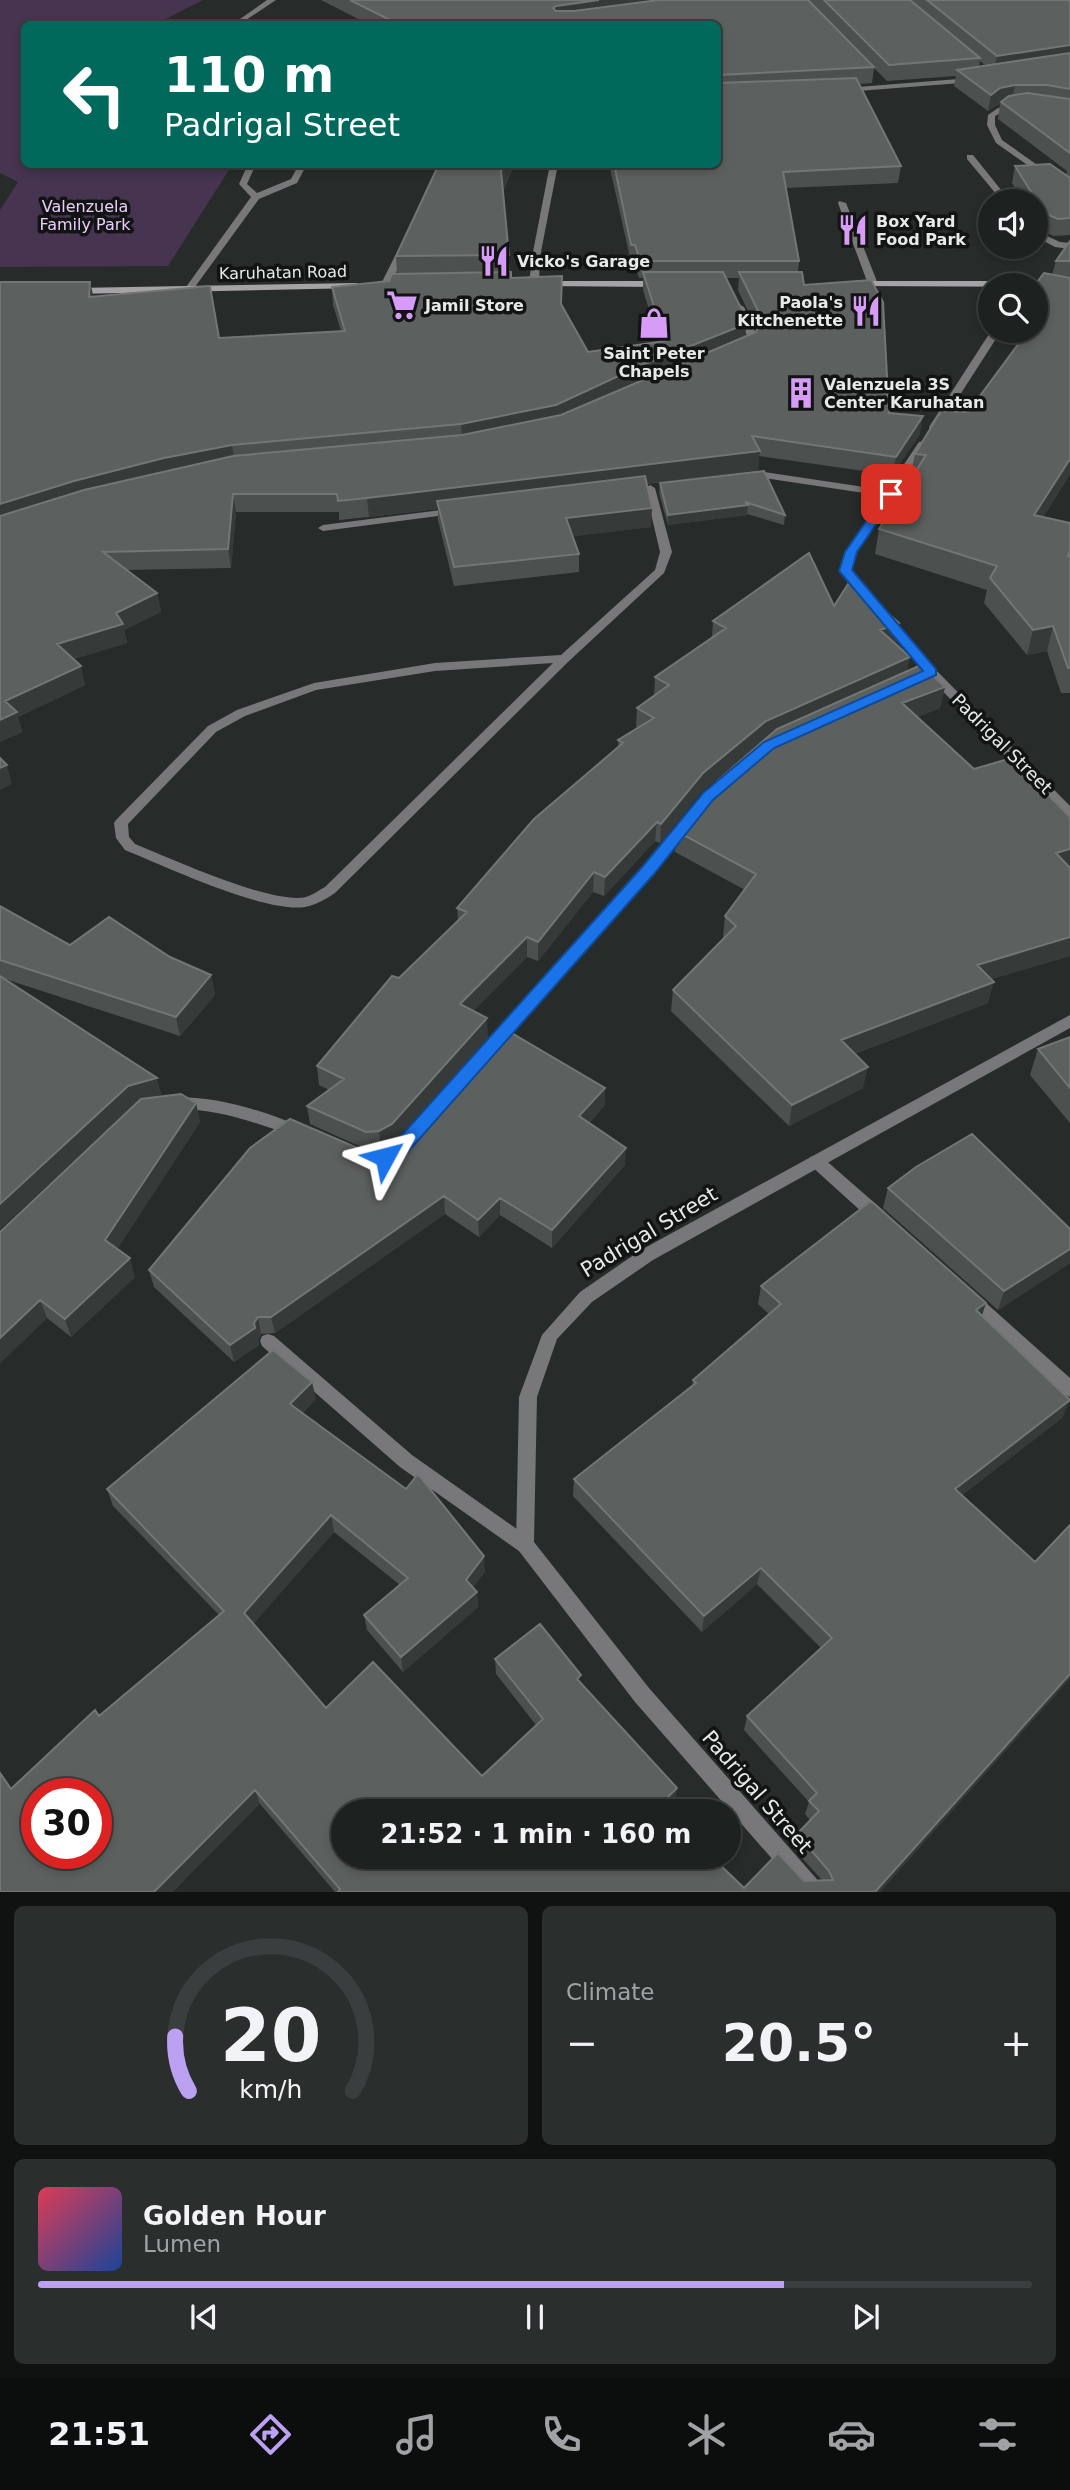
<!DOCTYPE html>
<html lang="en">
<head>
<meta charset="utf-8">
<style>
	:root { --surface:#1d2120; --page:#2a2e2d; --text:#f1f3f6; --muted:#a0a3a5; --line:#3b3e3e; --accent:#bca0f2 }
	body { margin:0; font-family:"DejaVu Sans",sans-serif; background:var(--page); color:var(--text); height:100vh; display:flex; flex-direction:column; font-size:26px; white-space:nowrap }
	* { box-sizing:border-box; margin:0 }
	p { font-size:23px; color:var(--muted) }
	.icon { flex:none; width:38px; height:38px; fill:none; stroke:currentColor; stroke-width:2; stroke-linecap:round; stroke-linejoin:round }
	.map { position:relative; height:1892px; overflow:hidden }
	.sheet { display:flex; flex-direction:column; gap:14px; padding:14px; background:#101212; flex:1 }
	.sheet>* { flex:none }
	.hud { position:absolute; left:21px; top:21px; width:700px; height:147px; border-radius:10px; box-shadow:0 4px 10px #0003,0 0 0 2px var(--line); background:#00695c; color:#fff; overflow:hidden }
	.tools { position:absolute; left:978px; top:189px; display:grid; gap:14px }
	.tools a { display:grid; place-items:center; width:70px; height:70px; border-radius:50%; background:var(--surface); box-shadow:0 4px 10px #0003,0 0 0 2px var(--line); font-size:35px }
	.speed { position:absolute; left:21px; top:1778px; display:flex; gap:14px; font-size:35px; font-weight:700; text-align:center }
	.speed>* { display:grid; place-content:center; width:91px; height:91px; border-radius:50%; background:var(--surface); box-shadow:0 4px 10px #0003,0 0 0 2px var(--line); line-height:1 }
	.speed .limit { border:10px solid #d22; background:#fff; color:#111 }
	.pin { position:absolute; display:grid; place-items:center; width:60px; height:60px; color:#fff; margin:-30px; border-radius:14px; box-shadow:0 4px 10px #0006 }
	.me { position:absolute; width:77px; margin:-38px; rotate:52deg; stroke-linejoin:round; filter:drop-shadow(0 0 5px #0008) }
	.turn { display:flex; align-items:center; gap:24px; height:147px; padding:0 28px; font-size:32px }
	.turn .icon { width:91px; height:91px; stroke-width:2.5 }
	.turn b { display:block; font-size:49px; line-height:60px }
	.big { font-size:52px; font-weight:700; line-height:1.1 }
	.sheet .widget { flex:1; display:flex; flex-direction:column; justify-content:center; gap:10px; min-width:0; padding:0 24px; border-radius:10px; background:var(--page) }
	.sheet .dial { align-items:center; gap:0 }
	.dial svg { height:182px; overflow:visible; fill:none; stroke:var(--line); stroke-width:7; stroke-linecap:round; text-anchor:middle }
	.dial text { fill:var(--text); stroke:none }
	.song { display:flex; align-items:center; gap:21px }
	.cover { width:84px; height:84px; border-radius:10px; background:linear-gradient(135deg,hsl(350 70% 55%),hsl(220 70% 35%)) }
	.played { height:7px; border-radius:4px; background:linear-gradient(90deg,var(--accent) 75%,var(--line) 75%) }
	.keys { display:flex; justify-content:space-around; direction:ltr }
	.heat { display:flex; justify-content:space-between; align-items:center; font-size:38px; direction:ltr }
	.sheet .tiles { flex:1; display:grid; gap:14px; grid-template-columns:1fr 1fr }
	.widget:last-child { grid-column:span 2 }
	.trip { position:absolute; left:331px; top:1799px; width:410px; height:70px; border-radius:35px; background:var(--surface); box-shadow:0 4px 10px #0003,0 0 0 2px var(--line); font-weight:700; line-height:70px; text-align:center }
	.tabs { display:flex; height:112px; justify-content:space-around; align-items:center; background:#0c0d0d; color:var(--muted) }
	.tabs .icon { width:49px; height:49px }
	.tabs .selected { color:var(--accent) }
	.tabs b { font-size:32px; color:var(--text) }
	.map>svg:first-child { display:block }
	.green { fill:#463450 }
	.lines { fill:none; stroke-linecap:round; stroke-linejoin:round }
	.service { fill:#787779; fill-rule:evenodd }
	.minor { fill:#787779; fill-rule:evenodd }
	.tertiary { fill:#787779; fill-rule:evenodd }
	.secondary { fill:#a5a3a6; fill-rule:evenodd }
	.wall { fill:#4c504f; fill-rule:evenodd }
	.shaded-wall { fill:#363a39 }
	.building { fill:#5c605f; stroke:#727674; stroke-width:2; fill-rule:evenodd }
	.route { fill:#1a73e8; stroke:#114b97; stroke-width:2 }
	.labels { text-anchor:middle; stroke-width:7; stroke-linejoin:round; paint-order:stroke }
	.far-park-label { font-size:16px; fill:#eacdfb; stroke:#121313 }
	.far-poi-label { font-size:16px; font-weight:bold; fill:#e6e9e8; stroke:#121313; text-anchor:start }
	.far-street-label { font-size:16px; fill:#e6e9e8; stroke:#121313 }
	.street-label { font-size:18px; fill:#e6e9e8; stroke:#121313 }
	.near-street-label { font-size:21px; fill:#e6e9e8; stroke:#121313 }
</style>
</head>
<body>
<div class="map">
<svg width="1070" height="1892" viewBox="0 0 1070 1892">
	<rect width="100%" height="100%" fill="#272c2a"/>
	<path class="green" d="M0 0H203L156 24H24V164L232 165 168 266 0 267V210L18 182 0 173Z"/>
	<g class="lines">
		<path class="service" d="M971 78H974V82L845 92 841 90 845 88Z
			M1018 105 1022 107 1021 109 1003 112 995 116V125L1002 140 1070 188V195L996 143 987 125 988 115 998 108Z
			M967 155H973L1010 201H1002L967 159Z
			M550 164H558L540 257 539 284 534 287 529 284 532 257Z
			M839 201 846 203 878 284 876 286 868 284 838 203Z
			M1036 231 1060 242 1070 243V249L1055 247 1036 237Z
			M268 1334 274 1336 412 1455 531 1539 534 1545 531 1551 525 1554 519 1551 400 1467 262 1346 260 1341 262 1336Z"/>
		<path class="minor" d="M267 0H276L240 24H233Z
			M248 164H256L247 184 257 193 291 179 299 164H307L297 183 259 199 192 291H186V287L251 197 239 184Z
			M404 243 408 246 390 286 382 288 380 286 400 246Z
			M739 304 744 307 758 338 750 349 747 350 742 347 748 338 734 307Z
			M764 472 891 491 896 494 891 497 764 478 748 480 743 477 748 474Z
			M650 485 655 488 672 552 664 573 568 662 335 893C326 899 316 905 305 907 264 913 167 867 125 850L116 838 114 823 116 820 208 726 237 710 314 683 435 663 561 655 655 570 660 552 645 488ZM553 663 325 887C319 890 313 895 306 897 272 905 170 858 135 844L129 837 128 824 216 732 245 716 316 690 435 671Z
			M457 508 462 511 461 513 323 531 318 528 323 525Z
			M688 818 693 819 695 822 693 825 654 873 499 1048H489L487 1044 489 1040 644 867 683 819Z
			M175 1097C220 1097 261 1110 302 1127L305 1131 302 1135 297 1137C256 1123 220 1109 175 1109L170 1107 167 1103 170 1099Z
			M816 1155 822 1157 885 1212 887 1217 885 1222 879 1224 873 1222 810 1165 808 1161 810 1157Z
			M970 1292 976 1294 1070 1378V1397L1064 1394 964 1304 962 1299 964 1294Z"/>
		<path class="tertiary" d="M991 331H1001L938 429H930L929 427Z
			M923 441 928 444 857 552 852 571 935 669 1070 806V818L1065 817 927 675 840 571 845 552 919 442Z
			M1070 1015V1028L653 1260 592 1302 557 1339 537 1397 534 1542 649 1688 822 1885 825 1892H801L635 1702 519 1551 516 1545 519 1397 542 1335 580 1292 641 1250Z"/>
		<path class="secondary" d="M544 281H660L665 284 660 287 541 286V282Z
			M855 281H1070V287L852 286V282Z
			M356 283 359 284V288L75 294 70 291 75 288Z"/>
	</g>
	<path class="wall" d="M321 0H1070V235L1054 236 1040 230 1036 223V201H1023L1012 183 1015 166 1066 175 1067 171 998 119 1000 104 997 105 988 111 954 86 956 76 887 81 874 68 872 83 859 84 901 166 898 183 786 188 799 261 798 272 804 285 889 413 920 434 892 475 759 456 758 470 647 484 651 527 573 536 579 554V572L454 586 438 520V509L369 517 339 520V512H236L231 568 127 570 157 593 161 612 124 630 127 643 74 659 85 685 18 717 22 732 0 742 90 282 93 297 219 338 341 331 333 305 332 287 389 281 397 274 396 256 439 164H515L503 191 509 255 510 272 511 278 562 305 588 352 659 342 643 290V278H639L634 262H631L609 164H718V24H368ZM980 61 985 65 979 66ZM726 278H739L738 290 757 330 756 332 745 337Z
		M1070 241V474L1043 517 1070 523V693H1061L1047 651 1027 655 984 603 987 590 875 554 879 529 911 478H910L915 454 968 412 1020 342 1008 339 1010 331H1036L1056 261Z
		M764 471 785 515 784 525 747 514V515L668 525 659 493 660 483Z
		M834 606 899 623 896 642 894 643 907 672 945 687 940 708 917 717 974 769 1070 817V956L991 979 988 1003 854 1054 863 1088 789 1126 671 1011 673 990 724 938 723 936 725 916 745 890 675 852 676 831 766 739 763 740 701 792 660 843 655 841 604 896 593 892 538 961 527 957 473 1011 488 1037 393 1143 384 1148 605 1088V1105L589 1123 625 1165 552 1248 500 1215 479 1237 445 1214 275 1333 261 1334 258 1340 259 1345 234 1362 154 1287 149 1270 362 1150 375 1151 379 1150H368L310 1124 307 1106 329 1090 319 1085 317 1066 399 978 458 920 457 908 618 748V740L638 728 636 727 637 708 654 696 655 677 712 637 713 621Z
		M0 906 70 945 170 957 211 975 215 995 180 1036 5 979 161 1097 196 1103 200 1122 117 1249 135 1277 71 1337 47 1318 0 1363V1232L136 1104 133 1105 0 1229Z
		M1070 1037V1123L1030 1075 1038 1049Z
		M888 1188 1070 1229V1263L998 1310 883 1208Z
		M761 1286 986 1303 982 1315 1070 1400 1062 1418 962 1495 880 1892H335L260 1804 11 1789 219 1615 113 1506 107 1489 316 1399 302 1413 485 1572 473 1587 477 1592 478 1607 403 1672 367 1630 364 1615 400 1585 334 1532 253 1624 326 1708 482 1776 536 1725 496 1674 495 1659 581 1683 677 1788 675 1801 665 1811 744 1888 804 1881 822 1880 792 1847 797 1834 810 1820 805 1814 809 1802 744 1730 747 1716 821 1648 757 1584 702 1632 573 1496 574 1479 692 1385 693 1380 769 1314 758 1304Z"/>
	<path class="shaded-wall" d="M599 0H718L553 24V8L556 6Z
		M1070 45V60L994 72 997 56Z
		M1015 85 1012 101 1001 102 1000 104 997 105 988 111 991 95 1000 88Z
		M505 164H515L502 194 501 171Z
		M90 282 94 299 89 297Z
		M747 320 745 338 556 423 462 442 461 424 640 366Z
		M923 416 920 434 892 475 896 457Z
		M232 445 235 463 0 524V504L74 481 164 458Z
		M760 451 758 470 439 509 437 501 438 509 369 517 367 498Z
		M1070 459V474L1028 540 1034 515Z
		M233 494 236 512 231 568 228 549Z
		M748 505 747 515 668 525V515Z
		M652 508 651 527 566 537V518Z
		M157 593 161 612 124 630 127 643 61 663 57 644Z
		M899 623 896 642 877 649 880 630Z
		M1053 626 1047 651 1027 655 1033 630Z
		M910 657 906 676 763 740 701 792 660 843 661 824 703 773 766 721Z
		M81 666 85 685 18 717 22 732 0 742V720L5 701Z
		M945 687 940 708 898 724 902 703Z
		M7 765 12 784 0 790V768Z
		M657 822 655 841 604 896 605 877Z
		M1070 849V868L1056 853Z
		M594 872 593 892 538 961V942Z
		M527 937V957L461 1023 460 1004Z
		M1070 937V956L971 985 977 965Z
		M211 975 215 995 180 1036 176 1017Z
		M994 982 988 1003 837 1060 841 1040Z
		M487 1018 488 1037 393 1143 381 1149 379 1131Z
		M868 1067 863 1088 789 1126 792 1105Z
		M157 1078 162 1097 133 1105 0 1229V1204L128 1086Z
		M605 1088V1105L578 1134 579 1116Z
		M196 1103 200 1122 111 1259 105 1240Z
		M626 1148 625 1165 552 1248V1230Z
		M444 1196 445 1214 275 1333 271 1317Z
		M500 1198V1215L479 1237 478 1220Z
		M1070 1249V1263L998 1310 1004 1291Z
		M130 1258 135 1277 71 1337 65 1319Z
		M40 1300 47 1318 0 1363V1338Z
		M986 1303 980 1321 976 1310Z
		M258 1317 261 1334 258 1340 259 1345 234 1362 230 1345 254 1323Z
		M312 1382 316 1399 293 1421 290 1404Z
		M1070 1400 1062 1418 949 1505 955 1489Z
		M331 1515 334 1532 249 1629 244 1613Z
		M484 1556 485 1572 467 1596 466 1580Z
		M761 1568 757 1584 702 1632 704 1616Z
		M477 1592 478 1607 403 1672 401 1657Z
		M1070 1674V1679L880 1892H875Z
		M677 1788 675 1801 665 1811 659 1806Z
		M255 1790 260 1804 173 1892H154Z"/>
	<path class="building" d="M350 0H599L556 6 553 8 556 11H574L659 0H808L874 67 719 75 718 83V24H398Z
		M824 0H910L980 58 889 65Z
		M927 0H1070V45L997 56Z
		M1070 53V89L1047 85H1015L1000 88 991 95 957 70Z
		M856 78 901 166 783 172 799 261H640L635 245H631L614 164H718V83Z
		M1027 93 1070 99V153L1001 102 1009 96Z
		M439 164H505L501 171 509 255 396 256Z
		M1050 164 1070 178V218L1058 219 1044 213 1015 166Z
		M1070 241V261H1056Z
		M511 272V278L562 276 561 304 588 352 665 341 643 272H723L747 320 746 324 640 366 556 405 461 424 232 445 164 458 74 481 0 504V282H90L89 297 210 286 219 338 345 331 332 287 389 281 392 274Z
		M739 272H802L804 285 871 280 883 302 889 413 923 416 896 457 752 436 760 451 367 498 338 501 337 494H233L228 549 103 552 157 593 116 613 123 624 57 644 81 666 5 701 17 712 0 720V516L84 490 233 456 462 435 561 415 756 332 762 319Z
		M1044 273 1070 278V459L1034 515 1070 523V550L1068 556 1070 555V668H1068L1053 626 1033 630 990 578 997 566 879 529 926 455 915 454 941 411 968 412 1028 331H1036V285H1035Z
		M764 471 785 515 745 502 748 505 668 515 660 483Z
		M645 476 652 508 566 518 579 554 454 567 437 501Z
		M809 553 834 606 850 581 899 623 880 630 910 657 766 721 703 773 661 824 657 822 605 877 594 872 538 942 527 937 460 1004 487 1018 392 1124 379 1131 366 1132 307 1106 344 1079 317 1066 392 976 399 978 467 912 457 908 534 819 623 743 618 740 654 718 637 708 669 685 655 677 726 628 713 621Z
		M921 665 945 687 902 703 974 769 1012 758 1070 817V849L1056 853 1070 868V937L977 965 994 982 841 1040 868 1067 792 1105 673 990 736 926 725 916 756 874 676 831 717 781 777 729Z
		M0 758 7 765 0 768Z
		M0 906 70 945 109 917 170 957 211 975 176 1017 0 960Z
		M0 976 157 1078 128 1086 0 1204Z
		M503 1028 605 1088 579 1116 626 1148 552 1230 500 1198 478 1220 444 1196 271 1317H258L254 1323 255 1328 230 1345 149 1270 250 1148 290 1119 362 1150 375 1151 391 1146 405 1137Z
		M1070 1037V1088L1038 1049Z
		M181 1094 196 1103 105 1240 130 1258 65 1319 40 1300 0 1338V1232L141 1099Z
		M972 1134 1070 1229V1249L1004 1291 888 1188 916 1167Z
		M871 1201 986 1303 976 1310 1070 1400 955 1489 1035 1562 1070 1525V1674L875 1892H338L340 1889 255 1790 154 1892H0V1773L11 1789 95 1710 99 1716 224 1611 107 1489 273 1350 312 1382 290 1404 406 1489 418 1474 484 1556 466 1580 477 1592 401 1657 364 1615 408 1578 331 1515 244 1613 326 1708 373 1662 482 1776 543 1719 495 1659 540 1624 581 1675 577 1679 677 1788 659 1806 665 1811H343V1857H712L744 1888 778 1853 804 1881 833 1880 829 1871 797 1834 819 1811 809 1801 817 1793 747 1716 832 1638 761 1568 704 1616 574 1479 696 1383 693 1380 781 1304 761 1286ZM37 1794H96V1853H37Z"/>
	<path class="route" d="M891 490 897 494 857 552 852 570 936 669V675L774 748 713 800 654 874 406 1154 385 1165 378 1163 376 1157 378 1152 394 1144 643 866 703 793 764 742 923 671 839 571 845 552 887 491Z"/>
	<defs>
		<symbol id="restaurant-bare" viewBox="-9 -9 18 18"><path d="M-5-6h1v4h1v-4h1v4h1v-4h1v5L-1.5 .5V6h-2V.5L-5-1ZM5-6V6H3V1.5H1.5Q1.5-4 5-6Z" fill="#d79bf8" stroke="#121313" stroke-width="2.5" paint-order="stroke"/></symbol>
		<symbol id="supermarket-bare" viewBox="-9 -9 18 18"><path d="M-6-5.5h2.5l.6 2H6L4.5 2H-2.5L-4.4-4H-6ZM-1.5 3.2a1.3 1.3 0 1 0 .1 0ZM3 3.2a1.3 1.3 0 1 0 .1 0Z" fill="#d79bf8" stroke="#121313" stroke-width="2.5" paint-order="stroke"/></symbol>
		<symbol id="shop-bare" viewBox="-9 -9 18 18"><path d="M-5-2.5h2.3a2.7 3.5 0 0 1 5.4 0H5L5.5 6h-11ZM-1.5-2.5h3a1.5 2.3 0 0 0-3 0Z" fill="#d79bf8" stroke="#121313" stroke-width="2.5" paint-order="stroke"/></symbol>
		<symbol id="building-bare" viewBox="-9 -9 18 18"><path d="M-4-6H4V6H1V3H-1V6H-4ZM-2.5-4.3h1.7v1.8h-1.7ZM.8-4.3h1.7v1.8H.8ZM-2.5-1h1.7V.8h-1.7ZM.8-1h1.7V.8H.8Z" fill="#d79bf8" stroke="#121313" stroke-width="2.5" paint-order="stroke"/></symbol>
	</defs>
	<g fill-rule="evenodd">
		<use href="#restaurant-bare" x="831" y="208" width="44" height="44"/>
		<use href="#restaurant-bare" x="472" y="239" width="44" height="44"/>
		<use href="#supermarket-bare" x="380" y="283" width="44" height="44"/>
		<use href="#restaurant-bare" x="844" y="289" width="44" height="44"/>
		<use href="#shop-bare" x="632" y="301" width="44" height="44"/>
		<use href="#building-bare" x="779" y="371" width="44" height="44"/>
	</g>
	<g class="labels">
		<g class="far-park-label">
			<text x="85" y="212">Valenzuela<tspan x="85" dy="18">Family Park</tspan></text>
		</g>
		<g class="far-poi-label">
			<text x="876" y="227">Box Yard<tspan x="876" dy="18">Food Park</tspan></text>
			<text x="517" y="267">Vicko's Garage</text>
			<text x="843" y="308" text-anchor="end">Paola's<tspan x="843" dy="18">Kitchenette</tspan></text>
			<text x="425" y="311">Jamil Store</text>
			<text x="654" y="359" text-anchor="middle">Saint Peter<tspan x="654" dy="18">Chapels</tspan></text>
			<text x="824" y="390">Valenzuela 3S<tspan x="824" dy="18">Center Karuhatan</tspan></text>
		</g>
		<g class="far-street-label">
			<text transform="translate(283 272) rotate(-1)" y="6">Karuhatan Road</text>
		</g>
		<g class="street-label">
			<text transform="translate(1002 744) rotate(45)" y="6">Padrigal Street</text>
		</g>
		<g class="near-street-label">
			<text transform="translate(649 1232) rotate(-31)" y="7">Padrigal Street</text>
			<text transform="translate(757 1792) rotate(49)" y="7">Padrigal Street</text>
		</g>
	</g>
</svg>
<div class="tools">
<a><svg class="icon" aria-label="sound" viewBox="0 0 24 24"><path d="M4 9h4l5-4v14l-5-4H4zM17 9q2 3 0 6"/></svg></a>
<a><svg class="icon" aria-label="search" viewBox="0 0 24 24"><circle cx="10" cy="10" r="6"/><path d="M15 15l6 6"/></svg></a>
</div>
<div class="speed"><div class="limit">30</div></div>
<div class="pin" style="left:891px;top:494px;background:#d93025"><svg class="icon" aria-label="arrive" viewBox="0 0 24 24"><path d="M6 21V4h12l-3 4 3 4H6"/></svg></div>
<svg class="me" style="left:385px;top:1157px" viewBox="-20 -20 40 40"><path d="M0-17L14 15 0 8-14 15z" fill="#1a73e8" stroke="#fff" stroke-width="4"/></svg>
<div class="trip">21:52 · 1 min · 160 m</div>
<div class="hud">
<div class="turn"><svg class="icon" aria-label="left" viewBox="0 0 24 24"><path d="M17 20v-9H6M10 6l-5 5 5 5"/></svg><div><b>110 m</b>Padrigal Street</div></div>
</div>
</div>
<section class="sheet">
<div class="tiles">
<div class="widget dial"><svg viewBox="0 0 100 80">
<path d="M14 69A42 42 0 1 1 86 69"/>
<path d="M14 69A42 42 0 0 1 8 45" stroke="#bca0f2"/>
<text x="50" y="56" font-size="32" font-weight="700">20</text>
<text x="50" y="72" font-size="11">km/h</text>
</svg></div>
<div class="widget"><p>Climate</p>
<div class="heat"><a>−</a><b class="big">20.5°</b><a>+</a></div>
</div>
<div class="widget">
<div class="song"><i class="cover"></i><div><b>Golden Hour</b><p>Lumen</p></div></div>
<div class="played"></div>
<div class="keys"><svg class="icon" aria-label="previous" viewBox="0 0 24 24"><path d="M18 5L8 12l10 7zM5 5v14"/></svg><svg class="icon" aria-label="pause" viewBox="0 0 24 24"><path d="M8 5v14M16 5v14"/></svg><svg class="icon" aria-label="next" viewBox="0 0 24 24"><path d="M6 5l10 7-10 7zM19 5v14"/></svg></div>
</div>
</div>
</section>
<nav class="tabs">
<b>21:51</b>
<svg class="icon selected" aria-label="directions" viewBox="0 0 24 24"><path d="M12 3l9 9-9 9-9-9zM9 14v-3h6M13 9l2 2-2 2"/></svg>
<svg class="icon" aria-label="music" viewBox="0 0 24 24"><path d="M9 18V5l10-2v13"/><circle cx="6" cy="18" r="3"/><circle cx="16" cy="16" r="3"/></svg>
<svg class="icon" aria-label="phone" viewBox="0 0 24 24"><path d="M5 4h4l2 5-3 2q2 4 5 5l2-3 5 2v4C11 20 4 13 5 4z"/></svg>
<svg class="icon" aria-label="climate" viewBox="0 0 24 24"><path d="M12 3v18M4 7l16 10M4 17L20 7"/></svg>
<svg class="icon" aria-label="car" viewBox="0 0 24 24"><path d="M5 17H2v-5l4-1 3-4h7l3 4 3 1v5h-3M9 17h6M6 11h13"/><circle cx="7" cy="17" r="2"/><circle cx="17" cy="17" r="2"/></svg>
<svg class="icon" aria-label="filters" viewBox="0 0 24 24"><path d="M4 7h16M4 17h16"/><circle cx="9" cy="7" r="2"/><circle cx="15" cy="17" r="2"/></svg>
</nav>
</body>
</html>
